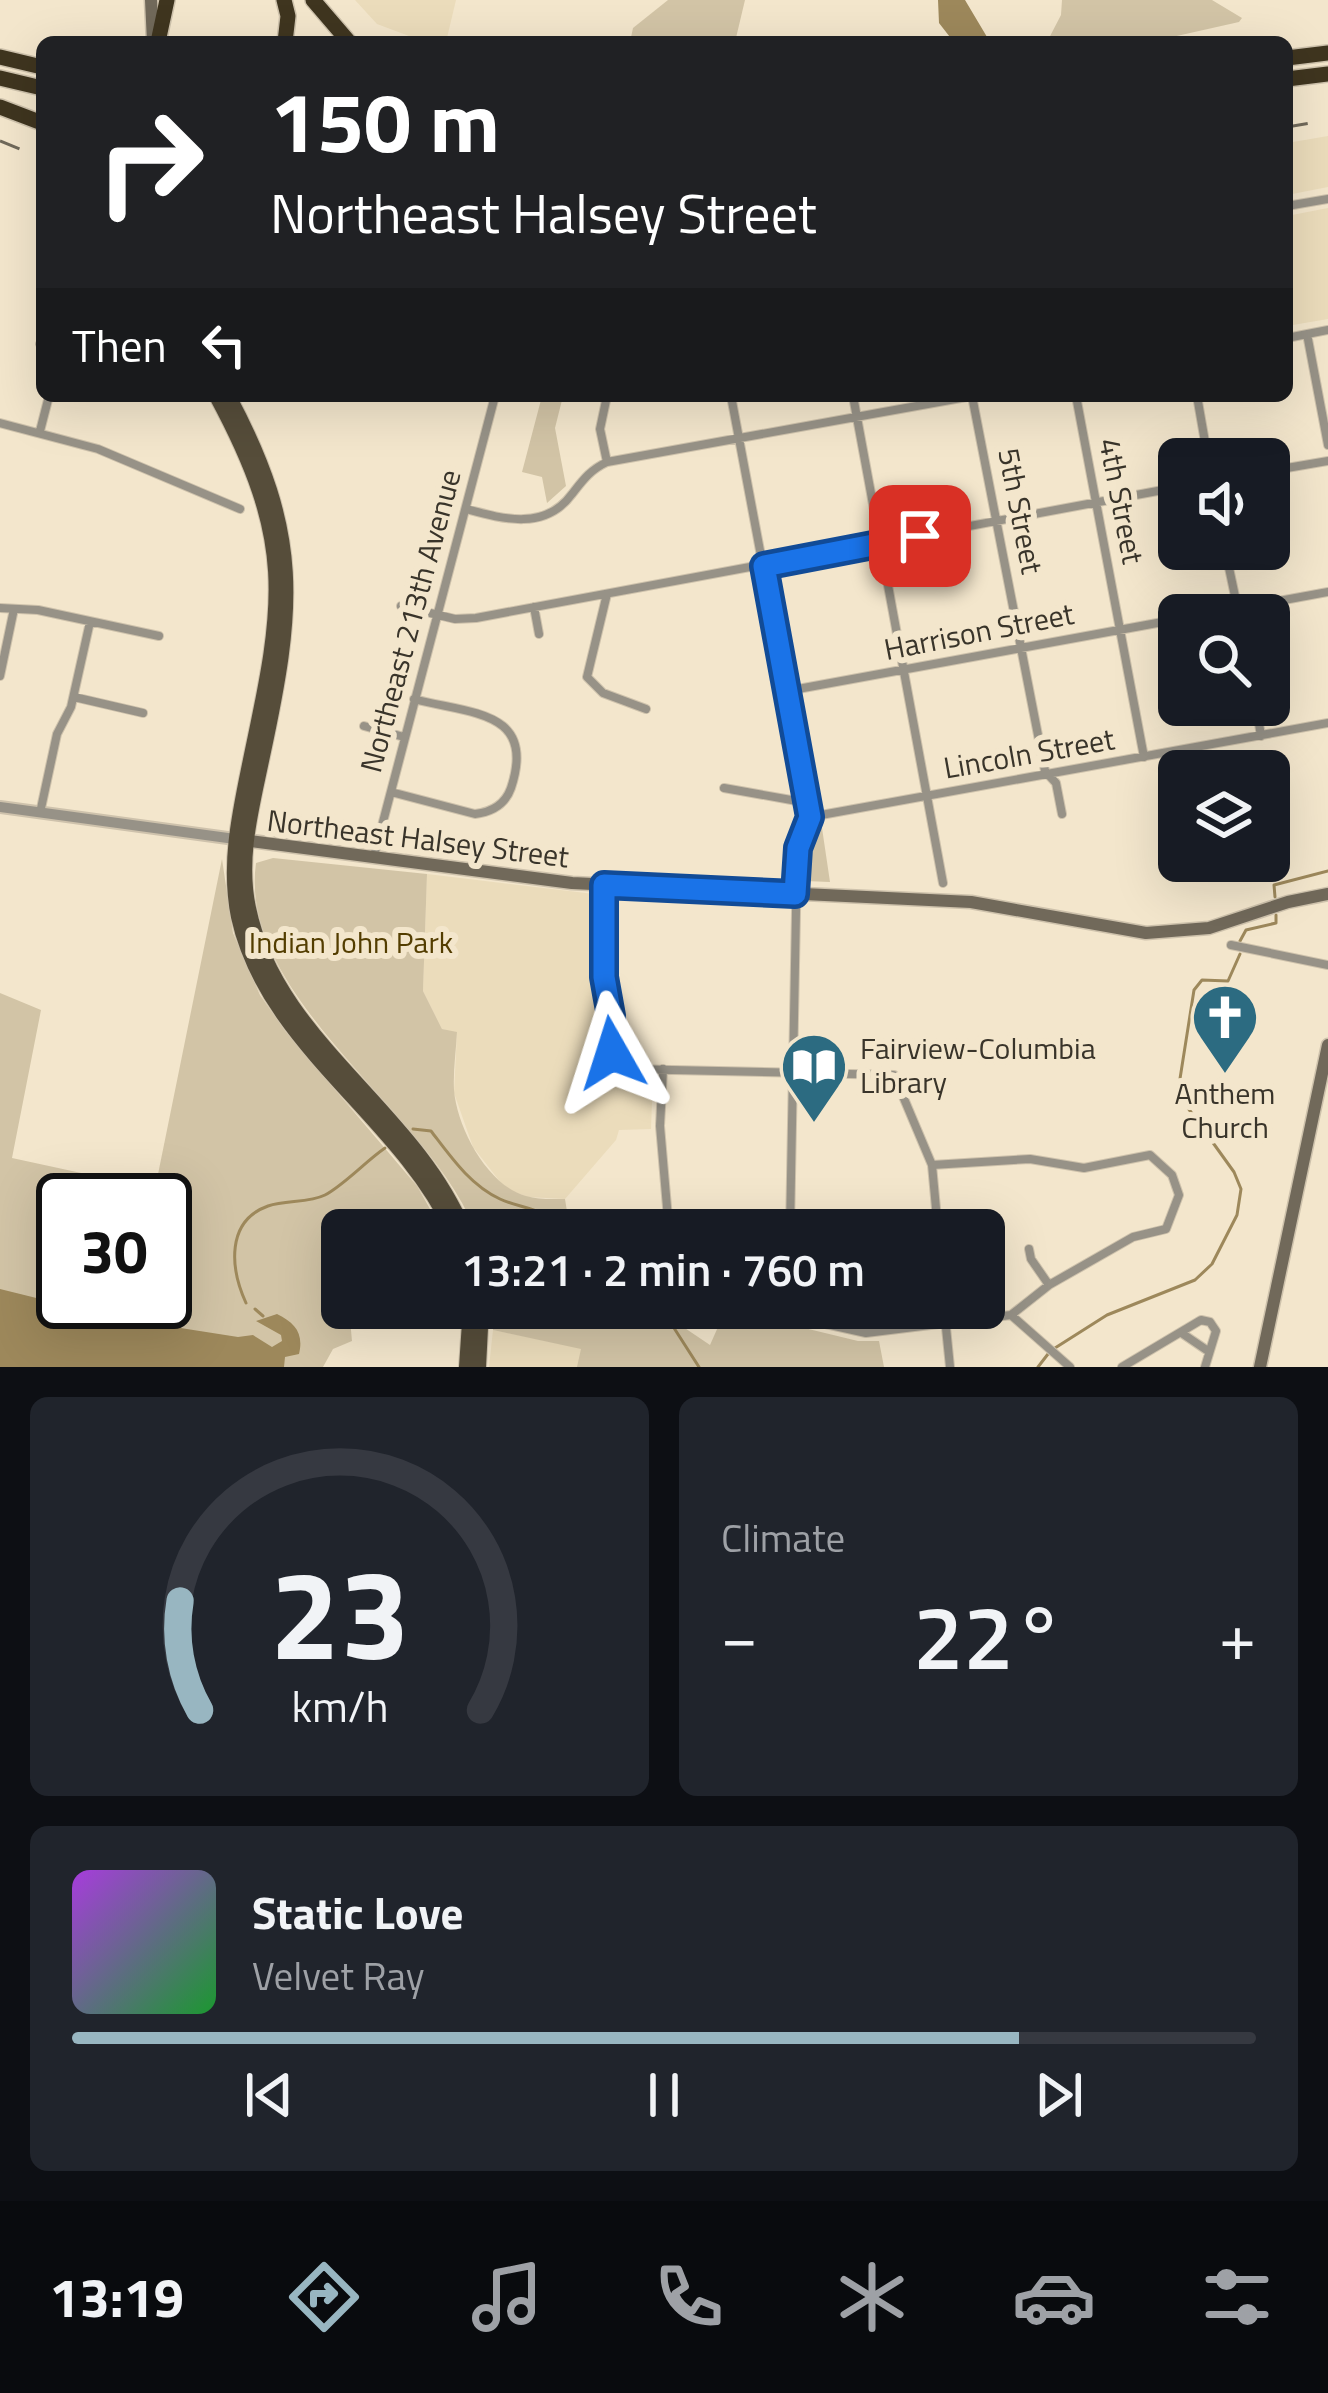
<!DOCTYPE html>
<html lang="en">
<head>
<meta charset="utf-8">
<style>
	:root { --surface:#171b24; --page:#20242c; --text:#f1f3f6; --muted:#9ea1a6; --line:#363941; --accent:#98b6c1 }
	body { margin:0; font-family:"Titillium Web",sans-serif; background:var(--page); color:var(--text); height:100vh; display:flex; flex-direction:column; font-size:45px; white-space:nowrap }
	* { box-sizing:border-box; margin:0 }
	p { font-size:39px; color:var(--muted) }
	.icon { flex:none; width:66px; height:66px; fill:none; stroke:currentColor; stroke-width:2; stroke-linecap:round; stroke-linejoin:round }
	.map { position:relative; height:1367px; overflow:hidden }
	.side { display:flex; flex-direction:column; gap:30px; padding:30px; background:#0d0f14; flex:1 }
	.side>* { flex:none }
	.guide { position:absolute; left:36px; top:36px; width:1257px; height:366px; border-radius:18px; box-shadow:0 12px 48px #0002; background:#202124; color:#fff; overflow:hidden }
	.tools { position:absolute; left:1158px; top:438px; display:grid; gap:24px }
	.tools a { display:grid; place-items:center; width:132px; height:132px; border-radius:18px; background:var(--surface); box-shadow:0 12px 48px #0002; font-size:60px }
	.speed { position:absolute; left:36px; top:1173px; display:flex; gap:24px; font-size:60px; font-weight:700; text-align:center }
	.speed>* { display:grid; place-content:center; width:156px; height:156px; border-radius:50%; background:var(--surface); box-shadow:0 12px 48px #0002; line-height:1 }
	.speed .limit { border:6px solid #111; border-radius:18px; background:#fff; color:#111 }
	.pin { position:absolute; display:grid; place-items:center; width:102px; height:102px; color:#fff; margin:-51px; border-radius:24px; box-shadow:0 6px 18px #0006 }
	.me { position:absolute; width:132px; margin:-66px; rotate:354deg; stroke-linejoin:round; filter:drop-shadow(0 0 9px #0008) }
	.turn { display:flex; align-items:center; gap:42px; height:252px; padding:0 36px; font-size:54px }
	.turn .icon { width:156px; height:156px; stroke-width:2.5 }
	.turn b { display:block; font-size:84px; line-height:102px }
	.then { display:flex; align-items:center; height:114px; padding:0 36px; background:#0003; gap:24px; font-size:45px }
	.big { font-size:90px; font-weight:600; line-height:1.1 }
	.side .card { flex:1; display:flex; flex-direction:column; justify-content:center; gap:18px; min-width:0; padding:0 42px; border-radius:18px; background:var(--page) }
	.side .dial { align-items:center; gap:0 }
	.dial svg { height:312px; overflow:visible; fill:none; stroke:var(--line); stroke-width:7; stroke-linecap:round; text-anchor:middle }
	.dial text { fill:var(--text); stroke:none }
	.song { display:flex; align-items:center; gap:36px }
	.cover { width:144px; height:144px; border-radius:18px; background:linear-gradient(135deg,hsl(280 70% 55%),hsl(130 70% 35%)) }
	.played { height:12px; border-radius:6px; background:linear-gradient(90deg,var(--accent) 80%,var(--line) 80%) }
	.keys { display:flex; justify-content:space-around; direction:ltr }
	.heat { display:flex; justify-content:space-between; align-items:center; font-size:66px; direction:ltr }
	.side .tiles { flex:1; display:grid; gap:30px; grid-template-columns:1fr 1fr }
	.card:last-child { grid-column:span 2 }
	.trip { position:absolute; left:321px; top:1209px; width:684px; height:120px; border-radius:18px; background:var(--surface); box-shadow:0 12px 48px #0002; font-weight:600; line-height:120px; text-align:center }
	.tabs { display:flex; height:192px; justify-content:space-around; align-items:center; background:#090b0e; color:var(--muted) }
	.tabs .icon { width:84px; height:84px }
	.tabs .current { color:var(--accent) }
	.tabs b { font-size:54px; color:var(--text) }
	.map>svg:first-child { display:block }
	.built { fill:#ebdcbb }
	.green { fill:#d2c4a6; fill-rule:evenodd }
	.water { fill:#9d885b }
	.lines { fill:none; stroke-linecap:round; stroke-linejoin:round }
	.stream { stroke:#9d885b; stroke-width:3 }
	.minor-casing { stroke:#cec2ac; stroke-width:10 }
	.tertiary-casing { stroke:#cec2ac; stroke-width:14 }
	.secondary-casing { stroke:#cec2ac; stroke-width:15 }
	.primary-casing { stroke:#cec2ac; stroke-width:16 }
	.motorway-casing { stroke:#cec2ac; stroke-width:18 }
	.minor { stroke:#979287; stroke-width:8 }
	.tertiary { stroke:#979287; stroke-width:10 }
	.secondary { stroke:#71695a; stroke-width:12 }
	.primary { stroke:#564d3a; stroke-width:14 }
	.motorway { stroke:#3f351f; stroke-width:15 }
	.rail { stroke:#70695a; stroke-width:3; stroke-dasharray:21 21; stroke-linecap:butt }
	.route-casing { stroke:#114b97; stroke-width:30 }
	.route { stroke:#1a73e8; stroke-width:21 }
	.labels { text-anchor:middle; stroke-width:12; stroke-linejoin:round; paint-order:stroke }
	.street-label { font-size:30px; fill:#39342a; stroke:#f3e6cc }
	.park-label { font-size:30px; fill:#533d00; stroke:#f3e6cc }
	.poi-label { font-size:30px; fill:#39342a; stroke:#f3e6cc; text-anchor:start }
</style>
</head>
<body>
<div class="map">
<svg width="1328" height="1367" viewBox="0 0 1328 1367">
	<rect width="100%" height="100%" fill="#f3e6cc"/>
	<path class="built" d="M355 0H456L446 42H412L409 36 377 24Z
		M1328 136V187L1287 195V143Z
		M1328 208V319L1287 326V216Z
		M427 874 594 894 599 901 603 1057 607 1067 621 1076H653L651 1129 619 1130 616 1140 565 1199 528 1197 512 1191 501 1183 473 1147 454 1093 457 1033 442 1029 423 991Z
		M493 1330 671 1367H489Z"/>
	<path class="green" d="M668 0H745L735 42H630L633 28Z
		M1062 0H1212L1242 18 1239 22 1150 42H1047L1061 15Z
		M542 396H563L555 428 566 486 547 503 542 477 522 472Z
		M822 828 830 882 805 881 808 848 814 829Z
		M273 858 427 874 423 991 442 1029 457 1032C456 1051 453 1071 454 1090 457 1128 488 1186 526 1196 538 1200 553 1199 565 1199L570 1230H475C429 1111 237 998 256 863Z
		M222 859 233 933 260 995 286 1032 417 1186 442 1230H342V1308H349L352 1341 333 1349 323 1367H0V993L41 1010 12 1158 155 1189ZM63 1200H165V1302H63Z
		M493 1308H655L710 1345 726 1309 858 1341H879L884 1367H577L581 1349 493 1330Z"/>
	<path class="water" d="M938 0H965L990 42 953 41 939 23Z
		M0 1289 105 1315 123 1313 155 1324 238 1337 253 1335 272 1347 282 1341 281 1335 256 1321 277 1314C295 1323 304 1333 299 1354L285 1357 284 1367H0Z"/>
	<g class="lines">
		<path class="stream" d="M1275 897 1274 885 1328 871
			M1240 941 1246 930 1276 923V915
			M413 1129 431 1131C451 1157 470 1185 500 1199 521 1209 547 1207 557 1230
			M246 1303C230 1268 226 1221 268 1206 286 1200 309 1203 325 1195 344 1185 366 1161 385 1148
			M648 1308 674 1328 699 1367
			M255 1309 263 1316
			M1055 1348 1107 1315 1195 1280 1212 1264 1237 1215 1241 1189 1234 1172 1188 1108 1179 1085 1194 990 1202 980 1228 981 1240 954
			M1038 1367 1048 1354"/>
		<defs>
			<path id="minor" d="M1287 206 1328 199
				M1307 334 1328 445
				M1287 338 1328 330
				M40 344 42 345
				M607 396 600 429 607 462
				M731 396 810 817 801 836 797 859 790 1230
				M853 396 943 883
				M1076 396 1144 757
				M1197 396 1208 459
				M0 423 98 449 240 509
				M40 431 49 396
				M1269 471 1328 461
				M466 509C503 519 545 531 572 494 583 480 590 470 607 462L972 396 1045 771 1056 783 1062 814
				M1225 549 1239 615
				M607 594 587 677 603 693 646 709
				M401 606 455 619 476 618 1179 487
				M534 607 539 634
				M0 608 38 610 159 636
				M1202 615 1328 592
				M0 676 14 609
				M787 691 1179 619
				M74 697 143 713
				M1256 705 1261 736
				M364 726 404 737
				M724 788 808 803
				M391 792 475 814C492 812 505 805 511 788 537 710 470 714 414 699
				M40 813 57 734 71 707 90 622
				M810 817 1328 723
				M374 856 495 396
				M604 885V977L614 1061 627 1069 894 1075 932 1165 938 1230
				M1231 945 1328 965
				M663 1069 660 1126 669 1230
				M932 1165 1030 1159 1084 1168 1150 1155 1172 1175 1179 1195 1166 1229 1133 1237 1049 1285 1011 1315
				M1029 1249 1031 1259 1049 1285
				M753 1308 866 1333 1011 1315 1070 1367
				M944 1308 950 1367
				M1183 1334 1208 1351
				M1122 1367 1201 1320 1210 1322 1216 1331 1205 1367"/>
			<path id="tertiary" d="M0 807 235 839"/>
			<path id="secondary" d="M151 0 153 42
				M243 840 572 883 971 902 1146 933 1209 928 1288 902 1328 894
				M1260 1367 1328 1045"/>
			<path id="primary" d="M216 396C294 541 284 600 251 755 240 809 227 862 238 917 266 1045 398 1115 452 1230
				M229 396C303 535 295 607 263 756 253 805 238 857 249 908 276 1041 415 1109 464 1230
				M466 1367 470 1308
				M479 1367 482 1308"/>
			<path id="motorway" d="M284 0 288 16 285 42
				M313 0 349 42
				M158 42 167 0
				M0 57 42 67
				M1287 58 1328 53
				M0 78 42 88
				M1287 79 1328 74
				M0 107 42 123"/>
		</defs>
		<use href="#minor" class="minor-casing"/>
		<use href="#tertiary" class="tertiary-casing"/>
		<use href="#secondary" class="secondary-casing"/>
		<use href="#primary" class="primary-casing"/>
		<use href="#motorway" class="motorway-casing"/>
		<use href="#minor" class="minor"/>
		<use href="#tertiary" class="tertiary"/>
		<use href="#secondary" class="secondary"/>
		<use href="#primary" class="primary"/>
		<use href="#motorway" class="motorway"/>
		<path class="rail" d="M1287 127 1328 120
			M0 141 42 158"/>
	</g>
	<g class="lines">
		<defs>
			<path id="route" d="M612 1053 611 1016 604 977V885L795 894 798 848 810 817 764 566 920 536"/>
		</defs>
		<use href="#route" class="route-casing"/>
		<use href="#route" class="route"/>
	</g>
	<defs>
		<symbol id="church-pin" viewBox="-11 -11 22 30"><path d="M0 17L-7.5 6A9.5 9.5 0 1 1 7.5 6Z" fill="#2c6b81" stroke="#f3e6cc"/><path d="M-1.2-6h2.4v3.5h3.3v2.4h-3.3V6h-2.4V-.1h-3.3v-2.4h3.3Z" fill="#fff"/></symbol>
		<symbol id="library-pin" viewBox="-11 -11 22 30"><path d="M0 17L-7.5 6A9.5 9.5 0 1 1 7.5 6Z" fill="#2c6b81" stroke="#f3e6cc"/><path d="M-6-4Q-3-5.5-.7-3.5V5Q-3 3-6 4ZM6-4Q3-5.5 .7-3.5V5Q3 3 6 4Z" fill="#fff"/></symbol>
	</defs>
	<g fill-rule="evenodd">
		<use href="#church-pin" x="1187" y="979" width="76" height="104"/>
		<use href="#library-pin" x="776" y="1028" width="76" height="104"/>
	</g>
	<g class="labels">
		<g class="street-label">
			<text transform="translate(1121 501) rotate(79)" y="10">4th Street</text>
			<text transform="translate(1020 511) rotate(79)" y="10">5th Street</text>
			<text transform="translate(411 621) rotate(-75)" y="10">Northeast 213th Avenue</text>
			<text transform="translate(979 632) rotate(-11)" y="10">Harrison Street</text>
			<text transform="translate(1029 754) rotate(-10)" y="10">Lincoln Street</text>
			<text transform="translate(418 839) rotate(7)" y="10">Northeast Halsey Street</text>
		</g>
		<g class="park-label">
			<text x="351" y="953">Indian John Park</text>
		</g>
		<g class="poi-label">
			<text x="860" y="1059">Fairview-Columbia<tspan x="860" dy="34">Library</tspan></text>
			<text x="1225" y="1104" text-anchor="middle">Anthem<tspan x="1225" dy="34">Church</tspan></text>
		</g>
	</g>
</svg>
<div class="tools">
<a><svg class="icon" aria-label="sound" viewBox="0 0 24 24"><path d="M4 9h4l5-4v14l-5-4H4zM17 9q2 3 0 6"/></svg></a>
<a><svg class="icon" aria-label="search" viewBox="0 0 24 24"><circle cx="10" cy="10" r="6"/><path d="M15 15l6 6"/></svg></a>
<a><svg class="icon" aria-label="layers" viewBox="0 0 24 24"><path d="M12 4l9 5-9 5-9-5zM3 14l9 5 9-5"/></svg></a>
</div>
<div class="speed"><div class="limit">30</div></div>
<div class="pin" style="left:920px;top:536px;background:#d93025"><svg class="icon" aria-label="arrive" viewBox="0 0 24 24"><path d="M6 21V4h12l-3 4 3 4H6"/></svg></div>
<svg class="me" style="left:612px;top:1053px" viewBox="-20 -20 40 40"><path d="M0-17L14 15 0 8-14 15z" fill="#1a73e8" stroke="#fff" stroke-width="4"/></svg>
<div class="trip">13:21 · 2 min · 760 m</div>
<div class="guide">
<div class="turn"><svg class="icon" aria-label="right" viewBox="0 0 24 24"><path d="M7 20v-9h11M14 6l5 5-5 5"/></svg><div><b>150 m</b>Northeast Halsey Street</div></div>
<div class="then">Then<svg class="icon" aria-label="left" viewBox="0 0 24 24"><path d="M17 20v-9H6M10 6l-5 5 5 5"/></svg></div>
</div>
</div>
<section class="side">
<div class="tiles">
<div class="card dial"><svg viewBox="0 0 100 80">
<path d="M14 69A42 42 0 1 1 86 69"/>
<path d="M14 69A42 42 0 0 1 9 41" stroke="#98b6c1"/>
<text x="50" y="56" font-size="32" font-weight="700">23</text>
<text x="50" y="72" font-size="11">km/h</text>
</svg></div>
<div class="card"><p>Climate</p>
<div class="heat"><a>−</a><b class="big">22°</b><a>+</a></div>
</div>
<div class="card">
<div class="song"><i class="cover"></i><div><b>Static Love</b><p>Velvet Ray</p></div></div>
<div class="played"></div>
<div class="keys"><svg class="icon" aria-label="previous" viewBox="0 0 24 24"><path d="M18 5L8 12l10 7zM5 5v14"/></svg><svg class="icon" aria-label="pause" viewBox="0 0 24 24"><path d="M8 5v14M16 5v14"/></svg><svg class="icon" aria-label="next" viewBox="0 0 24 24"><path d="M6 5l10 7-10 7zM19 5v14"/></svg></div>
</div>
</div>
</section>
<nav class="tabs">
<b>13:19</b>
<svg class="icon current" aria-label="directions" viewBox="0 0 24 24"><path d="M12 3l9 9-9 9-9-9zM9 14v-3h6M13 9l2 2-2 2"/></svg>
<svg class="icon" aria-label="music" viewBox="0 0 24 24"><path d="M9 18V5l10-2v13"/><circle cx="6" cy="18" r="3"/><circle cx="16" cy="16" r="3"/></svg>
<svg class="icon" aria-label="phone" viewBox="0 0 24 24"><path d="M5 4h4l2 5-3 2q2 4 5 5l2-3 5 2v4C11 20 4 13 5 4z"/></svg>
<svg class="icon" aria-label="climate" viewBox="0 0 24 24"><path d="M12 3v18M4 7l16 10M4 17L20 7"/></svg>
<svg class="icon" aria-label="car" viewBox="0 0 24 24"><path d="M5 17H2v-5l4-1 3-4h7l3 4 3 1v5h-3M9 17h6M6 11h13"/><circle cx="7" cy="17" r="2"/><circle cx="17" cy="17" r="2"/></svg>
<svg class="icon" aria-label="filters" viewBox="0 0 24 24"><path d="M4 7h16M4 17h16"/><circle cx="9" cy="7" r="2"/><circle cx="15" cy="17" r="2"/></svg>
</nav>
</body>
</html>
